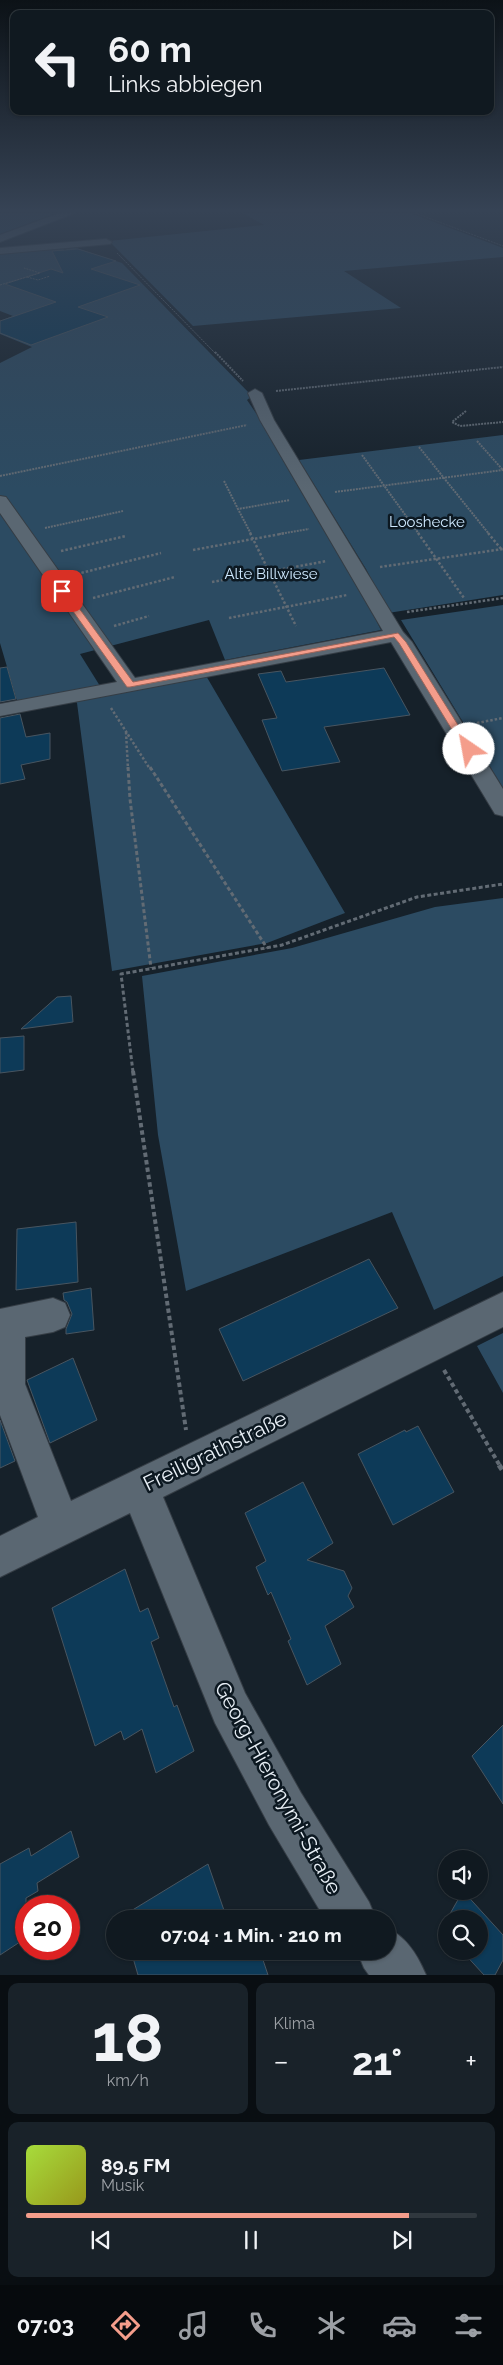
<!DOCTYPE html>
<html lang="de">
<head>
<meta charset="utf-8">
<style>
	:root { --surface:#101920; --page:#192229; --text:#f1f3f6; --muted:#9ca0a5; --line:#30383e; --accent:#f49d8b }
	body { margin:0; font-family:Raleway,sans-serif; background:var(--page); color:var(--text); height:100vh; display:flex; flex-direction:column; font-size:19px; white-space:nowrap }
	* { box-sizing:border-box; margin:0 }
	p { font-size:16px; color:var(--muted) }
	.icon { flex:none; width:28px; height:28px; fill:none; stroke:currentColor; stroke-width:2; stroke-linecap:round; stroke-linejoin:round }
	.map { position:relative; height:1975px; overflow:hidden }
	.side { display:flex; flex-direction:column; gap:8px; padding:8px; background:#090e12; flex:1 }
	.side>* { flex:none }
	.top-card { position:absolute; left:10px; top:10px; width:484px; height:105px; border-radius:10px; box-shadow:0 1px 4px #0004,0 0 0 1px var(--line); background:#101920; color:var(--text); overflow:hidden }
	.controls { position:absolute; left:438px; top:1850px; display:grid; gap:10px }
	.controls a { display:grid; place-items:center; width:50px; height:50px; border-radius:50%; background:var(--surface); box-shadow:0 1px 4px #0004,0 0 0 1px var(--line); font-size:25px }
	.speed { position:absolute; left:15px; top:1895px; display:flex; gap:10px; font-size:25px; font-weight:700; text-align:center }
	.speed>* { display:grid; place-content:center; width:65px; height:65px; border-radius:50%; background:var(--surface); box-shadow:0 1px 4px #0004,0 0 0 1px var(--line); line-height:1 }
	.speed .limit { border:8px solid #d22; background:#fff; color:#111 }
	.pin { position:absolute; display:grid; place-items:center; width:42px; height:42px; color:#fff; margin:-21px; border-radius:10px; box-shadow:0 2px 8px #0006 }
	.me { position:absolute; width:55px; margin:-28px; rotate:327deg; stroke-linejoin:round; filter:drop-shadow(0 0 4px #0008) }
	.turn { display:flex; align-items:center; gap:18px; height:105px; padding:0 15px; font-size:22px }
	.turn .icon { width:65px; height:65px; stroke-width:2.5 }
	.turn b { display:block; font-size:35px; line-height:42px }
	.big { font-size:38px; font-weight:700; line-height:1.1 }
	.side .tile { flex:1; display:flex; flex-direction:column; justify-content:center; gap:8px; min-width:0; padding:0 18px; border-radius:10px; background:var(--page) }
	.side .dial { align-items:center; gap:0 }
	.dial b { font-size:65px; line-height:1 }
	.song { display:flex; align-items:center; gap:15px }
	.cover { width:60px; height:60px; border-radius:8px; background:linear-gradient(135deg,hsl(80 70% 55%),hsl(60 70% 35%)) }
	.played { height:5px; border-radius:2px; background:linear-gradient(90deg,var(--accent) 85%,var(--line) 85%) }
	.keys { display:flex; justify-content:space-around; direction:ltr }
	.heat { display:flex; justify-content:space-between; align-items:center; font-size:28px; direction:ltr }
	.side .tiles { flex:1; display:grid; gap:8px; grid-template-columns:1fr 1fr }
	.tile:last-child { grid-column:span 2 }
	.trip { position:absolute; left:106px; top:1910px; width:290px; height:50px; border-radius:25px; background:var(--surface); box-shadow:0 1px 4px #0004,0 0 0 1px var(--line); font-weight:700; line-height:50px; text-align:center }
	.dock { display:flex; height:80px; justify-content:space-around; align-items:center; background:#060a0d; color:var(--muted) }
	.dock .icon { width:35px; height:35px }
	.dock .current { color:var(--accent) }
	.dock b { font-size:22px; color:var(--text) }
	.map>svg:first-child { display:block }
	.green { fill:#2c4b62 }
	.building { fill:#0d3a58; stroke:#485560 }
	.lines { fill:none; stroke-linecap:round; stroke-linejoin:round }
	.minor-casing { stroke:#353d45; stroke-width:2 }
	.path-far5 { stroke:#626b74; stroke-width:1; stroke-dasharray:2 1; stroke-linecap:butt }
	.path-far4 { stroke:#626b74; stroke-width:2; stroke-dasharray:2 1; stroke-linecap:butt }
	.path-far3 { stroke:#626b74; stroke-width:2.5; stroke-dasharray:2.5 2; stroke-linecap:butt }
	.path-far2 { stroke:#626b74; stroke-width:3; stroke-dasharray:4 2.5; stroke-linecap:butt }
	.path-far1 { stroke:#626b74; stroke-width:4; stroke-dasharray:4.5 3; stroke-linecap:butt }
	.path { stroke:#626b74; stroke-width:5; stroke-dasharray:5.5 4; stroke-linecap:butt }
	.minor { fill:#5a6772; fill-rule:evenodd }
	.route { fill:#f49d8b; stroke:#9f665a }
	.labels { text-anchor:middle; stroke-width:5; stroke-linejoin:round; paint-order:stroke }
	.far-park-label { font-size:15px; fill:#cee8fe; stroke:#0c1821 }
	.near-street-label { font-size:21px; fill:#e8eff6; stroke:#0c1821 }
</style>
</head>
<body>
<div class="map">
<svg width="503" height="1975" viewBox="0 0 503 1975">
	<rect width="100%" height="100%" fill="#16212a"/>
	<path class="green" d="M0 213H56L0 234Z
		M243 213H410L503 248V257L344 271 401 308 193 326 109 241 264 225Z
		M73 247 122 263 252 396 247 400 262 422 362 592 381 630 225 660 209 620 80 654 100 686 17 701 0 643V363L32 347 0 334V321L13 316 0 311V252L60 248 65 250Z
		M503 435V595L388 613 366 569 299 460Z
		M503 605V788L401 620Z
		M205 674 345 913 267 943 112 971 77 703 74 699Z
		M503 898V1276L434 1310 392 1212 186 1291 158 1135 142 976 292 948 435 907Z
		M503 1333V1393L477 1346Z"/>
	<path class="building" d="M78 249 116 261 91 269 140 285 78 307 108 317 31 345 0 333V321L56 302 5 284 51 269 63 273 52 251Z
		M7 667 16 699 0 702V668Z
		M384 668 410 715 324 727 340 762 282 771 262 720 277 718 258 674 281 671 286 682Z
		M20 714 26 737 50 733V759L21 765 25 779 0 784V718Z
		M71 996 73 1022 21 1029 57 997Z
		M24 1036V1070L0 1073V1038Z
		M76 1222 78 1282 16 1290 17 1229Z
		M369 1259 398 1308 243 1381 219 1329Z
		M91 1288 94 1330 66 1334V1329L72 1314 67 1302 64 1300 63 1293Z
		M73 1358 97 1420 50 1443 27 1380Z
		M0 1420 15 1461 0 1468Z
		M418 1426 454 1492 393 1525 358 1454 405 1430 406 1432Z
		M303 1482 333 1543 307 1560 344 1571 352 1588 348 1596 354 1607 325 1626 341 1664 307 1685 288 1641 291 1639 271 1592 268 1595 256 1567 266 1561 245 1513Z
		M125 1569 140 1612 148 1608 159 1638 151 1642 174 1707 177 1705 194 1751 156 1773 142 1729 124 1740 121 1731 95 1746 52 1608Z
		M503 1725V1804L472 1756Z
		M71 1831 79 1857 37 1883 38 1891 26 1898V1938L0 1955V1864L29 1848 31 1856Z
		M208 1864 227 1919H121V1917Z
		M463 1891 503 1935V1960L495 1975H484L462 1951H479V1919H447Z
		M131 1951H260L268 1975H138Z"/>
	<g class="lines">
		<defs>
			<path id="minor" d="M60 213H75L0 242V235Z
				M106 239 112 242 110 244 0 254V248Z
				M255 389 262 393 274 420 403 632 412 642 503 789V816L495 814 391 642 0 716V704L117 682 0 513V496L6 497 135 678 383 631 260 420 248 393Z
				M503 1292V1327L163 1497 245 1693 301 1793 369 1902 376 1919H325L269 1825 215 1723 130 1513 0 1577V1536L38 1517 0 1415V1309L53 1298 65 1303 70 1315 65 1327 53 1332 25 1337V1384L71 1501Z
				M388 1929C407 1937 418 1956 426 1975H369L364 1968 357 1951H388Z"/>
		</defs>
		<use href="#minor" class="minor-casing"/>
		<path class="path-far5" d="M415 213 503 246
			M117 253 216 354
			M27 277 38 280 50 276
			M0 285 40 273 24 268"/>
		<path class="path-far4" d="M215 352 243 381
			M276 391 503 367
			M466 411 452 422 460 426 503 422
			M477 441 503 470
			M419 447 489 534
			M362 455 419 534
			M0 476 247 425
			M224 481 238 509
			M335 492 503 470
			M45 528 123 511
			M251 534 238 509 290 500
			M279 534 309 529"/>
		<path class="path-far3" d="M250 533 296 626
			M418 533 464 598
			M488 533 502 550
			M193 550 286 533
			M61 551 126 536
			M380 567 503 549
			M77 574 161 553
			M212 582 327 561
			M93 598 175 577
			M407 612 503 598
			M229 618 347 595
			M114 626 149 616
			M111 708 150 769
			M477 723 503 718
			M126 732 128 769"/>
		<path class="path-far2" d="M128 767 130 799 151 968
			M150 767 267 948
			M133 1072 121 974 282 945 417 897 503 884"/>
		<path class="path-far1" d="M133 1071 186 1430
			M444 1370 500 1466"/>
		<path class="path" d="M499 1465 503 1471"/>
		<use href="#minor" class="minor"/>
	</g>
	<linearGradient id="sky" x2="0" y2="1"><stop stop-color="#0c1217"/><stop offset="0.43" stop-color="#364355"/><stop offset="1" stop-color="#364355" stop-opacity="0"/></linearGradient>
	<rect width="503" height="490" fill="url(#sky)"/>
	<path class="route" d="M60 589H65L133 682 398 633 406 642 473 749 465 751 399 643 394 637 130 687H127L60 593Z"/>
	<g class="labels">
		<g class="far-park-label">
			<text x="427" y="527">Looshecke</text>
			<text x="271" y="579">Alte Billwiese</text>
		</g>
		<g class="near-street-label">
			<text transform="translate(215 1451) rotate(-26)" y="7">Freiligrathstraße</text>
			<text transform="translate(278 1788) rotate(61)" y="7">Georg-Hieronymi-Straße</text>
		</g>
	</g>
</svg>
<div class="controls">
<a><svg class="icon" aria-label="sound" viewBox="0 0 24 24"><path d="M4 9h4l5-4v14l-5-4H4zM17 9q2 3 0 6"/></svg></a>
<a><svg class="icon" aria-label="search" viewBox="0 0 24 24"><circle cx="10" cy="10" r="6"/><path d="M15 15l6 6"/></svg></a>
</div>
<div class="speed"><div class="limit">20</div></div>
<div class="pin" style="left:62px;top:591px;background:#d93025"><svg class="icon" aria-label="arrive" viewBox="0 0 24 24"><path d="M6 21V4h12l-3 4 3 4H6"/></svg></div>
<svg class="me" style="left:469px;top:749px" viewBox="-20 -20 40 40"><circle r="19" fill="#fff"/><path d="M0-13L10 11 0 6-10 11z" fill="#f49d8b"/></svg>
<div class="trip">07:04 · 1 Min. · 210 m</div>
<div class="top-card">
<div class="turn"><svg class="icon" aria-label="left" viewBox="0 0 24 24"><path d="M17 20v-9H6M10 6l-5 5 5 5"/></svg><div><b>60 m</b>Links abbiegen</div></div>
</div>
</div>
<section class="side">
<div class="tiles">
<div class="tile dial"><b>18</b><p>km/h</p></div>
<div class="tile"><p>Klima</p>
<div class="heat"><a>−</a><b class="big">21°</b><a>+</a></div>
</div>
<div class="tile">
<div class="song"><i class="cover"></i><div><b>89.5 FM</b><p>Musik</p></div></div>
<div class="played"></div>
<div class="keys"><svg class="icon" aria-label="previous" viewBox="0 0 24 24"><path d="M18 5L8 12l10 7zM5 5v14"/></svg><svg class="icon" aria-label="pause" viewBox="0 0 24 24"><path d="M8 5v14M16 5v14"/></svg><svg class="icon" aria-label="next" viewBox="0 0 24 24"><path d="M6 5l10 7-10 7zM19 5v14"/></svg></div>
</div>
</div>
</section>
<nav class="dock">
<b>07:03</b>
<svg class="icon current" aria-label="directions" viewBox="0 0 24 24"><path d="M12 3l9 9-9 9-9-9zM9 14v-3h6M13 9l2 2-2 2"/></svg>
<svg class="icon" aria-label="music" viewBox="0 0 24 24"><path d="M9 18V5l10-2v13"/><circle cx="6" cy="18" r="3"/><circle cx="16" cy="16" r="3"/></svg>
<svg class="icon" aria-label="phone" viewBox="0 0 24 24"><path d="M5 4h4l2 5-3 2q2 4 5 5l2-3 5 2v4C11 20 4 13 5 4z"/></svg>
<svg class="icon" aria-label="climate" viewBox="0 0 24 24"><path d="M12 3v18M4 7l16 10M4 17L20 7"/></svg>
<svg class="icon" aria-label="car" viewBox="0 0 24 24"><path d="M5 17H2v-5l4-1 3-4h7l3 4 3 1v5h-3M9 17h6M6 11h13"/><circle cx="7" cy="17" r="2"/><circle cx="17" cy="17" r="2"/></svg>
<svg class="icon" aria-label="filters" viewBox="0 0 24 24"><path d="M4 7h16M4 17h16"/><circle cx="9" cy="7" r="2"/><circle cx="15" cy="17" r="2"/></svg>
</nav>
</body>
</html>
